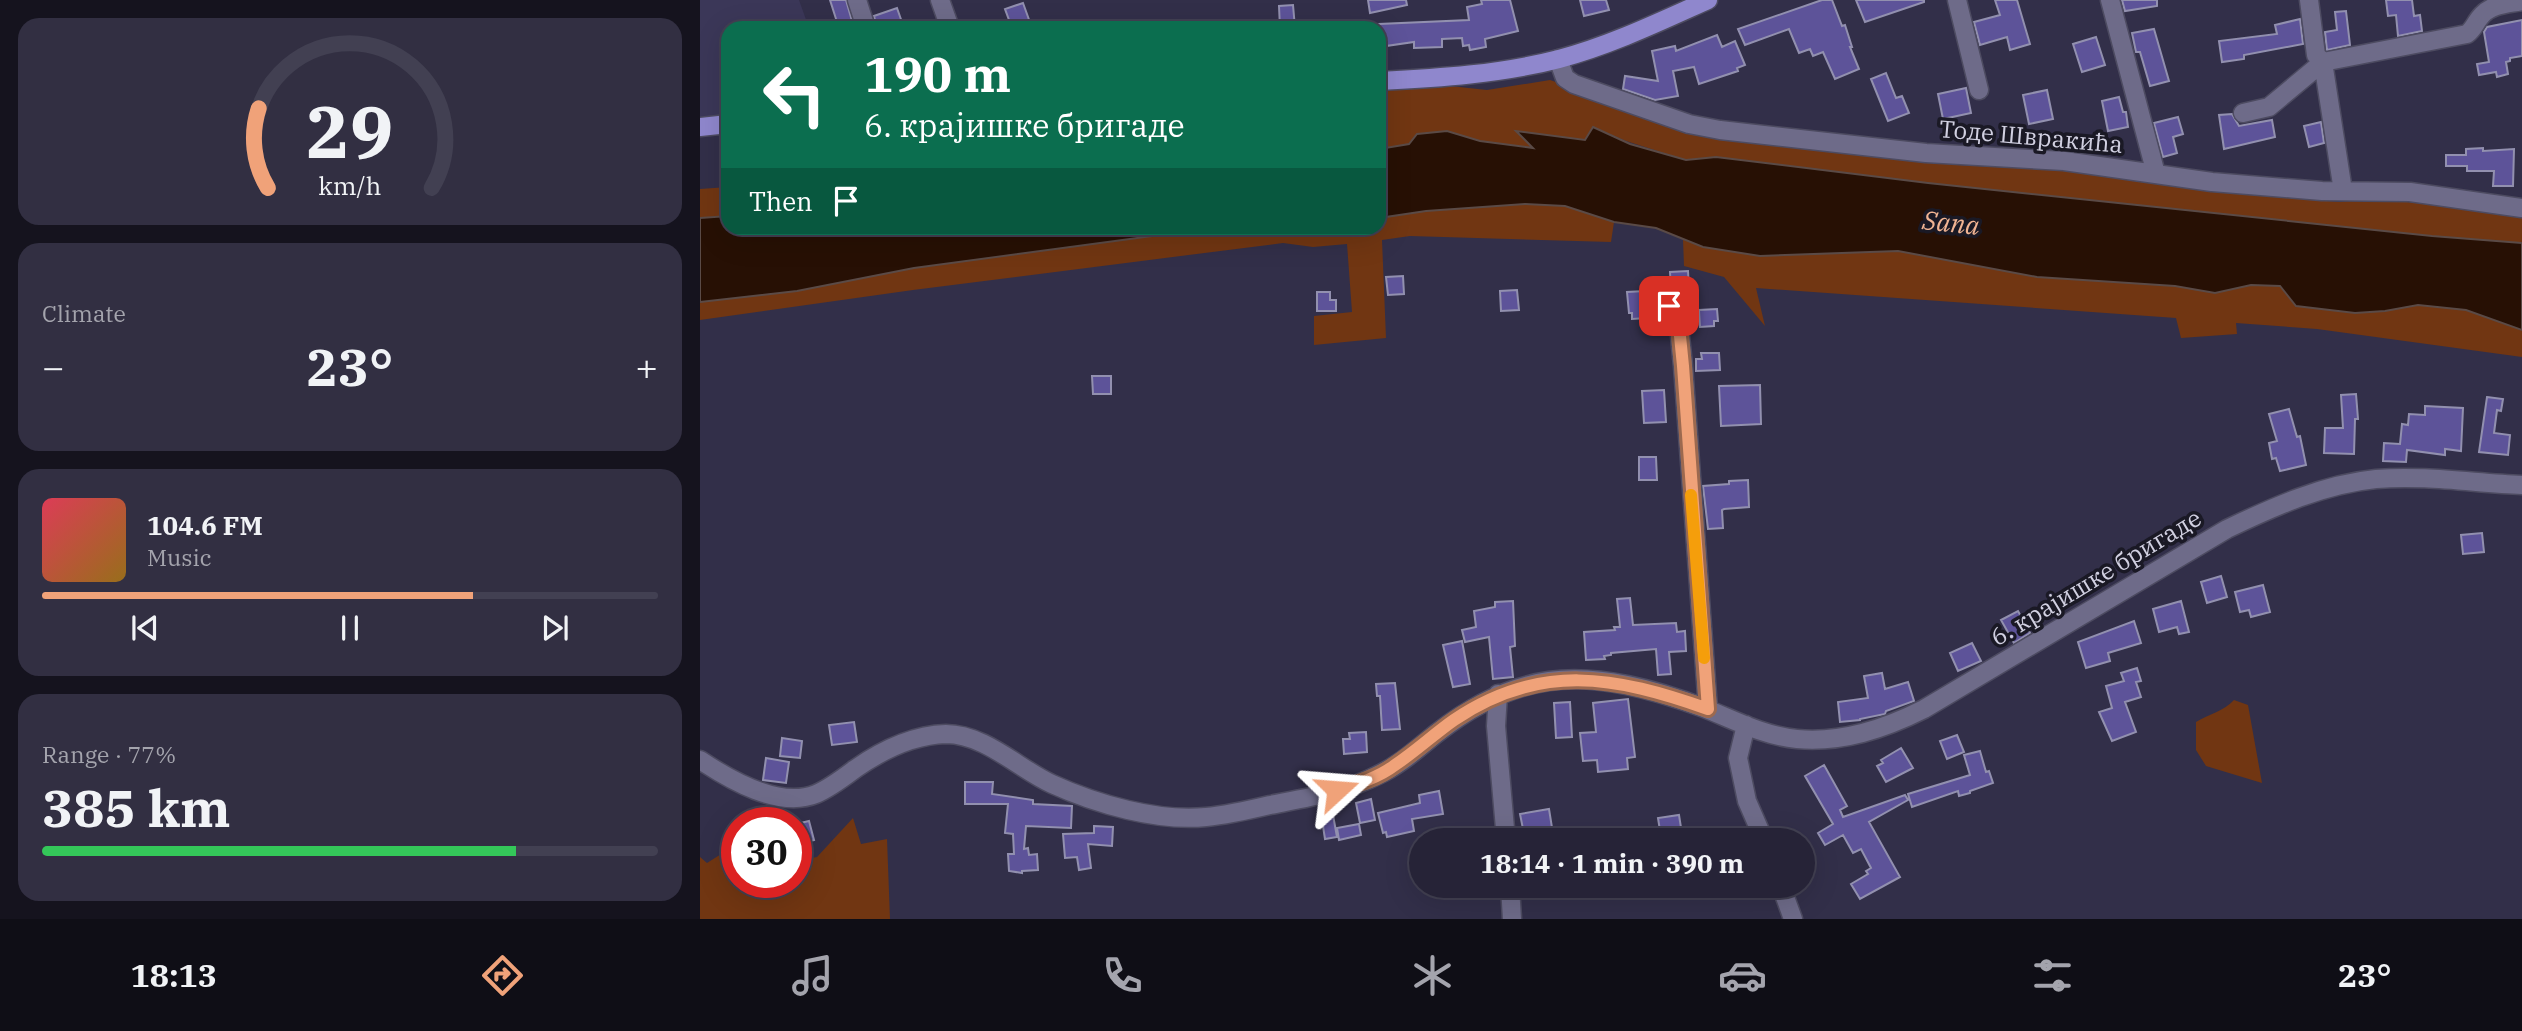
<!DOCTYPE html>
<html lang="en">
<head>
<meta charset="utf-8">
<style>
	:root { --surface:#262337; --page:#322f42; --text:#f1f3f6; --muted:#a4a4ad; --line:#424052; --accent:#f0a279 }
	body { margin:0; font-family:"IBM Plex Serif",serif; background:var(--page); color:var(--text); height:100vh; display:flex; flex-direction:column; font-size:26px; white-space:nowrap }
	* { box-sizing:border-box; margin:0 }
	p { font-size:23px; color:var(--muted) }
	.icon { flex:none; width:38px; height:38px; fill:none; stroke:currentColor; stroke-width:2; stroke-linecap:round; stroke-linejoin:round }
	.map { position:relative; flex:1; overflow:hidden }
	.drawer { display:flex; flex-direction:column; gap:18px; padding:18px; background:#15131e; width:700px }
	.drawer>* { flex:none }
	.top-card { position:absolute; left:21px; top:21px; width:665px; height:214px; border-radius:21px; box-shadow:0 7px 28px #0002,0 0 0 2px var(--line); background:#0b6e4f; color:#fff; overflow:hidden }
	.speed { position:absolute; left:21px; top:807px; display:flex; gap:14px; font-size:35px; font-weight:700; text-align:center }
	.speed>* { display:grid; place-content:center; width:91px; height:91px; border-radius:50%; background:var(--surface); box-shadow:0 7px 28px #0002,0 0 0 2px var(--line); line-height:1 }
	.speed .limit { border:10px solid #d22; background:#fff; color:#111 }
	.pin { position:absolute; display:grid; place-items:center; width:60px; height:60px; color:#fff; margin:-30px; border-radius:14px; box-shadow:0 4px 10px #0006 }
	.me { position:absolute; width:77px; margin:-38px; rotate:71deg; stroke-linejoin:round; filter:drop-shadow(0 0 5px #0008) }
	.turn { display:flex; align-items:center; gap:24px; height:147px; padding:0 28px; font-size:32px }
	.turn .icon { width:91px; height:91px; stroke-width:2.5 }
	.turn b { display:block; font-size:49px; line-height:60px }
	.then { display:flex; align-items:center; height:66px; padding:0 28px; background:#0003; gap:14px; font-size:26px }
	.big { font-size:52px; font-weight:700; line-height:1.1 }
	.drawer .card { flex:1; display:flex; flex-direction:column; justify-content:center; gap:10px; min-width:0; padding:0 24px; border-radius:21px; background:var(--page) }
	.drawer .dial { align-items:center; gap:0 }
	.dial svg { height:182px; overflow:visible; fill:none; stroke:var(--line); stroke-width:7; stroke-linecap:round; text-anchor:middle }
	.dial text { fill:var(--text); stroke:none }
	.song { display:flex; align-items:center; gap:21px }
	.cover { width:84px; height:84px; border-radius:10px; background:linear-gradient(135deg,hsl(350 70% 55%),hsl(40 70% 35%)) }
	.played { height:7px; border-radius:4px; background:linear-gradient(90deg,var(--accent) 70%,var(--line) 70%) }
	.keys { display:flex; justify-content:space-around; direction:ltr }
	.heat { display:flex; justify-content:space-between; align-items:center; font-size:38px; direction:ltr }
	.charge { height:10px; border-radius:5px; background:linear-gradient(90deg,#34c759 77%,var(--line) 0) }
	.trip { position:absolute; left:709px; top:828px; width:406px; height:70px; border-radius:35px; background:var(--surface); box-shadow:0 7px 28px #0002,0 0 0 2px var(--line); font-weight:700; line-height:70px; text-align:center }
	.dock { display:flex; height:112px; justify-content:space-around; align-items:center; background:#0f0e16; color:var(--muted) }
	.dock .icon { width:49px; height:49px }
	.dock .current { color:var(--accent) }
	.dock b { font-size:32px; color:var(--text) }
	main { display:flex; flex:1; min-height:0 }
	.map>svg:first-child { display:block }
	.built { fill:#3b3758 }
	.green { fill:#713612 }
	.water { fill:#271004; stroke:#5a4a46; stroke-width:2 }
	.building { fill:#5d5399; stroke:#9290af; stroke-width:2 }
	.lines { fill:none; stroke-linecap:round; stroke-linejoin:round }
	.minor-casing { stroke:#4d4b61; stroke-width:21 }
	.major-casing { stroke:#4d4b61; stroke-width:21 }
	.minor { stroke:#6e6b89; stroke-width:18 }
	.major { stroke:#8f87cd; stroke-width:18 }
	.route-casing { stroke:#9c694f; stroke-width:18 }
	.route { stroke:#f0a279; stroke-width:12 }
	.slow { stroke:#f59e0b; stroke-width:12 }
	.labels { text-anchor:middle; stroke-width:7; stroke-linejoin:round; paint-order:stroke }
	.street-label { font-size:24px; fill:#d1d0e1; stroke:#1a1925 }
	.water-label { font-size:26px; font-style:italic; fill:#f1b493; stroke:#1a1925 }
</style>
</head>
<body>
<main>
<section class="drawer">
<div class="card dial"><svg viewBox="0 0 100 80">
<path d="M14 69A42 42 0 1 1 86 69"/>
<path d="M14 69A42 42 0 0 1 10 34" stroke="#f0a279"/>
<text x="50" y="56" font-size="32" font-weight="700">29</text>
<text x="50" y="72" font-size="11">km/h</text>
</svg></div>
<div class="card"><p>Climate</p>
<div class="heat"><a>−</a><b class="big">23°</b><a>+</a></div>
</div>
<div class="card">
<div class="song"><i class="cover"></i><div><b>104.6 FM</b><p>Music</p></div></div>
<div class="played"></div>
<div class="keys"><svg class="icon" aria-label="previous" viewBox="0 0 24 24"><path d="M18 5L8 12l10 7zM5 5v14"/></svg><svg class="icon" aria-label="pause" viewBox="0 0 24 24"><path d="M8 5v14M16 5v14"/></svg><svg class="icon" aria-label="next" viewBox="0 0 24 24"><path d="M6 5l10 7-10 7zM19 5v14"/></svg></div>
</div>
<div class="card"><p>Range · 77%</p><b class="big">385 km</b><div class="charge"></div></div>
</section>
<div class="map">
<svg width="1822" height="919" viewBox="0 0 1822 919">
	<rect width="100%" height="100%" fill="#322f49"/>
	<path class="built" d="M0 0H99L109 28H28V116L0 119Z"/>
	<path class="green" d="M850 80 943 112 1133 150 1257 165 1396 172 1539 193 1639 202 1675 199 1822 213V243L1732 236 1228 183 1016 157 986 160 926 141 893 127 885 140 817 131 835 148 780 141 747 131 709 144 679 149V89L750 86 787 90Z
		M28 187V216L0 218V189Z
		M825 204 865 206 914 222 911 242 710 236 682 240 686 338 614 345V316L652 312 647 244 613 247 583 243 213 290 0 320V302L97 291 214 268 497 228H679V218L726 211Z
		M983 239 1009 248 1060 256 1198 251 1337 277 1475 286 1515 293 1551 285 1580 286 1685 311 1718 305 1766 310 1822 330V357L1617 329 1536 323 1537 334 1481 338 1476 318 1056 288 1065 326 1024 277 984 266Z
		M1534 700 1548 705 1562 783 1506 766 1496 750V722C1509 714 1524 711 1534 700Z
		M153 818 161 844 187 839 190 919H0V857L7 863 37 844V882H96V861L117 857Z"/>
	<path class="water" d="M893 127 930 144 986 160 1016 157 1228 183 1732 236 1822 243V330L1766 310 1718 305 1685 311 1655 313 1596 306 1580 286 1551 285 1515 293 1475 286 1337 277 1198 251 1060 256 1003 247 956 228 914 222 865 206 825 204 726 211 679 218V149L709 144 717 134 747 131 780 141 833 148 816 131 885 140Z
		M28 216V228H512L214 268 97 291 0 302V218Z"/>
	<path class="building" d="M130 0H146L154 28H128L127 25 137 22Z
		M668 0H706L707 5 670 13Z
		M781 0H810L818 31 785 39 786 47 770 50 769 45 763 46 762 38 742 39V47L714 48V42L679 47V24L769 20 767 7 782 4Z
		M880 0H906L909 10 884 16Z
		M1122 0H1132L1142 26 1145 25 1152 47H1150L1159 69 1135 79 1123 52 1113 56 1110 49 1099 53 1089 29 1045 45 1038 29Z
		M1156 0H1224V2L1165 22Z
		M1295 0H1317L1330 44 1310 50 1307 37 1280 45 1274 22 1300 15Z
		M1422 0H1457V6L1425 11Z
		M1686 0H1712L1714 16 1720 15 1722 31 1698 36 1696 15 1688 16Z
		M323 3 332 28H312L305 9Z
		M593 5 595 28H580L579 6Z
		M197 8 204 28H177L174 16Z
		M1646 11 1650 45 1627 50 1625 32 1637 30 1635 12Z
		M1600 19 1603 44 1544 55V59L1522 62 1519 41 1577 34 1575 25Z
		M1822 20V56L1810 58V61L1806 62 1808 74 1797 77 1796 72 1779 75 1777 64 1789 62 1784 32 1787 27Z
		M1454 29 1469 81 1450 86 1440 52H1436L1432 33Z
		M1017 35 1022 47 1035 41 1045 65 1037 68 1038 71 999 84 994 67 973 71 978 96 955 100 923 89 925 76 958 81 952 51 975 46 976 51Z
		M1396 37 1405 65 1382 72 1373 44Z
		M1186 73 1196 98 1202 96 1209 113 1188 121 1171 79Z
		M1266 88 1271 113 1243 119 1238 94Z
		M1347 90 1353 119 1329 124 1323 95Z
		M1419 97 1423 112H1426L1428 127 1408 131 1402 101Z
		M1532 114 1539 126 1572 120 1575 137 1524 149 1519 115Z
		M1478 117 1483 134 1473 137 1477 153 1463 157 1454 123Z
		M1621 122 1624 143 1609 147 1604 126Z
		M1783 148V151L1814 149 1813 186H1793L1794 171H1767V166H1746V155H1766V149Z
		M988 271 989 289 971 290 970 272Z
		M703 276 704 294 688 295 686 277Z
		M817 290 819 310 801 311 800 291Z
		M945 291 947 318 932 319V313H929L927 292Z
		M617 292H630V300H636V311H617Z
		M1017 309 1018 321H1014V326L1000 327 999 310Z
		M1001 353H1019L1020 370 996 371V359H1002Z
		M392 376H411V394H393Z
		M1060 385 1061 424 1021 426 1019 386Z
		M964 390 966 422 944 423 942 391Z
		M1656 394 1658 419H1655L1654 454 1624 453 1625 428H1643L1641 395Z
		M1787 397 1803 399 1801 411 1797 410 1794 433 1810 435 1808 455 1779 452Z
		M1725 406 1763 408 1761 451 1745 449V455L1707 450 1706 462 1683 461 1684 443 1700 444 1702 424 1708 425 1709 414 1725 415Z
		M1589 409 1597 437 1600 436 1606 465 1580 471 1576 458 1572 459 1569 443 1577 441 1569 414Z
		M939 457H956L957 480H939Z
		M1048 480 1049 507 1024 509 1022 510 1023 528 1008 529 1003 486 1029 484V481Z
		M1782 533 1784 552 1763 554 1761 535Z
		M1521 576 1527 597 1507 603 1501 582Z
		M1563 585 1570 612 1551 617 1549 610 1540 612 1535 592Z
		M930 598 933 625 976 623 977 632 985 631 986 651 969 652 971 674 958 675 956 649 911 653V655L904 656 905 659 886 660 884 632 915 630 914 627H920L917 599Z
		M813 601 815 646 810 647 813 677 793 679 789 637 765 642 762 630 776 627 774 611 795 607V602Z
		M1481 601 1489 632 1479 634 1477 627 1459 632 1453 609Z
		M1318 611 1330 633 1314 643 1301 620Z
		M1434 621 1441 643 1408 653 1410 661 1386 668 1378 642Z
		M762 641 770 684 753 687 743 645Z
		M1272 643 1281 661 1258 671 1250 653Z
		M1437 668 1441 681 1436 682 1441 697 1425 702 1436 732 1412 741 1399 712 1412 708 1406 686 1424 681 1421 673Z
		M1182 673 1185 689 1208 682 1214 701 1186 711 1185 714 1160 719V720L1140 722 1138 702 1168 698 1164 676Z
		M695 683 700 729 682 730 680 696H677L676 684Z
		M928 699 935 757 927 758 928 769 898 772 897 760 883 761 880 733 896 732 893 703Z
		M870 702 872 737 856 738 854 703Z
		M154 722 157 742 132 745 129 725Z
		M666 732 667 752 644 754 643 739H650L649 733Z
		M1257 735 1264 752 1247 759 1240 741Z
		M82 738 102 741 100 758 80 756Z
		M1201 748 1213 768 1186 782 1177 766 1183 763 1181 760Z
		M1280 751 1286 772 1289 771 1293 783 1270 791V793L1259 796 1258 791 1212 807 1208 794 1270 775 1264 755Z
		M66 758 89 762 86 783 63 780Z
		M1124 765 1147 806 1140 810 1143 817 1205 795 1208 800 1169 822 1200 877 1160 899 1151 884 1168 874 1166 871 1171 868 1161 849 1153 853 1143 835 1125 845 1118 833 1133 824 1105 776Z
		M265 782H293L292 794 333 800V804L372 806 371 828 326 826 324 849 328 848 329 855 337 854 338 870 322 871V873L309 871 308 854H314L313 834 305 833 308 804H265Z
		M739 791 743 814 712 819 714 831 687 837 686 832 683 833 678 813 720 803 719 795Z
		M671 799 675 820 660 823 656 803Z
		M631 804 637 837 625 839 620 807Z
		M849 809 853 834 828 838 827 829H823L820 814Z
		M979 815 982 834 961 837 958 818Z
		M109 821 114 840 96 845V824Z
		M659 824 661 835 639 840 637 828Z
		M394 826 413 827 412 846 388 844 391 868 379 870 377 857 365 858 363 834 394 833Z"/>
	<g class="lines">
		<defs>
			<path id="minor" d="M157 0 166 28
				M240 0 250 28
				M1257 0 1279 90
				M1410 0 1456 174
				M1609 0 1616 55 1623 62 1767 34C1774 29 1776 21 1782 15 1792 4 1808 4 1822 1
				M858 59 865 78 874 84 989 124 1020 130 1226 153 1364 161 1512 182 1622 191 1710 192 1822 208
				M1623 62 1643 191
				M1543 113 1569 107 1623 62
				M969 306 978 316 983 366 1008 709
				M798 694 796 726 806 840
				M1046 725 1038 758 1047 801 1064 840
				M0 760C30 780 79 809 116 794 130 788 143 778 155 769 182 750 212 735 246 734 285 734 319 769 352 784 396 804 458 822 506 817 527 815 549 810 570 805 606 798 645 792 678 775 700 765 718 748 737 733 770 707 807 687 849 681 900 674 956 690 1004 708 1034 720 1064 736 1097 739 1142 743 1184 729 1224 709L1527 529C1573 507 1624 484 1676 479 1724 475 1774 483 1822 485
				M810 886 812 919
				M1081 886 1093 919"/>
			<path id="major" d="M679 81C739 78 801 74 859 59 911 45 959 22 1008 0
				M0 127 28 124"/>
		</defs>
		<use href="#minor" class="minor-casing"/>
		<use href="#major" class="major-casing"/>
		<use href="#minor" class="minor"/>
		<use href="#major" class="major"/>
	</g>
	<g class="lines">
		<defs>
			<path id="route" d="M637 790C657 784 678 778 695 765 716 751 734 734 754 720 840 662 915 676 1008 709L983 366 978 316 969 306"/>
		</defs>
		<use href="#route" class="route-casing"/>
		<use href="#route" class="route"/>
		<path class="slow" d="M991 495 1004 658"/>
	</g>
	<g class="labels">
		<g class="street-label">
			<text transform="translate(1331 137) rotate(5)" y="8">Тоде Швракића</text>
			<text transform="translate(1396 578) rotate(-31)" y="8">6. крајишке бригаде</text>
		</g>
		<g class="water-label">
			<text transform="translate(1251 223) rotate(6)" y="9">Sana</text>
		</g>
	</g>
</svg>
<div class="speed"><div class="limit">30</div></div>
<div class="pin" style="left:969px;top:306px;background:#d93025"><svg class="icon" aria-label="arrive" viewBox="0 0 24 24"><path d="M6 21V4h12l-3 4 3 4H6"/></svg></div>
<svg class="me" style="left:637px;top:790px" viewBox="-20 -20 40 40"><path d="M0-17L14 15 0 8-14 15z" fill="#f0a279" stroke="#fff" stroke-width="4"/></svg>
<div class="trip">18:14 · 1 min · 390 m</div>
<div class="top-card">
<div class="turn"><svg class="icon" aria-label="left" viewBox="0 0 24 24"><path d="M17 20v-9H6M10 6l-5 5 5 5"/></svg><div><b>190 m</b>6. крајишке бригаде</div></div>
<div class="then">Then<svg class="icon" aria-label="arrive" viewBox="0 0 24 24"><path d="M6 21V4h12l-3 4 3 4H6"/></svg></div>
</div>
</div>
</main>
<nav class="dock">
<b>18:13</b>
<svg class="icon current" aria-label="directions" viewBox="0 0 24 24"><path d="M12 3l9 9-9 9-9-9zM9 14v-3h6M13 9l2 2-2 2"/></svg>
<svg class="icon" aria-label="music" viewBox="0 0 24 24"><path d="M9 18V5l10-2v13"/><circle cx="6" cy="18" r="3"/><circle cx="16" cy="16" r="3"/></svg>
<svg class="icon" aria-label="phone" viewBox="0 0 24 24"><path d="M5 4h4l2 5-3 2q2 4 5 5l2-3 5 2v4C11 20 4 13 5 4z"/></svg>
<svg class="icon" aria-label="climate" viewBox="0 0 24 24"><path d="M12 3v18M4 7l16 10M4 17L20 7"/></svg>
<svg class="icon" aria-label="car" viewBox="0 0 24 24"><path d="M5 17H2v-5l4-1 3-4h7l3 4 3 1v5h-3M9 17h6M6 11h13"/><circle cx="7" cy="17" r="2"/><circle cx="17" cy="17" r="2"/></svg>
<svg class="icon" aria-label="filters" viewBox="0 0 24 24"><path d="M4 7h16M4 17h16"/><circle cx="9" cy="7" r="2"/><circle cx="15" cy="17" r="2"/></svg>
<b>23°</b>
</nav>
</body>
</html>
